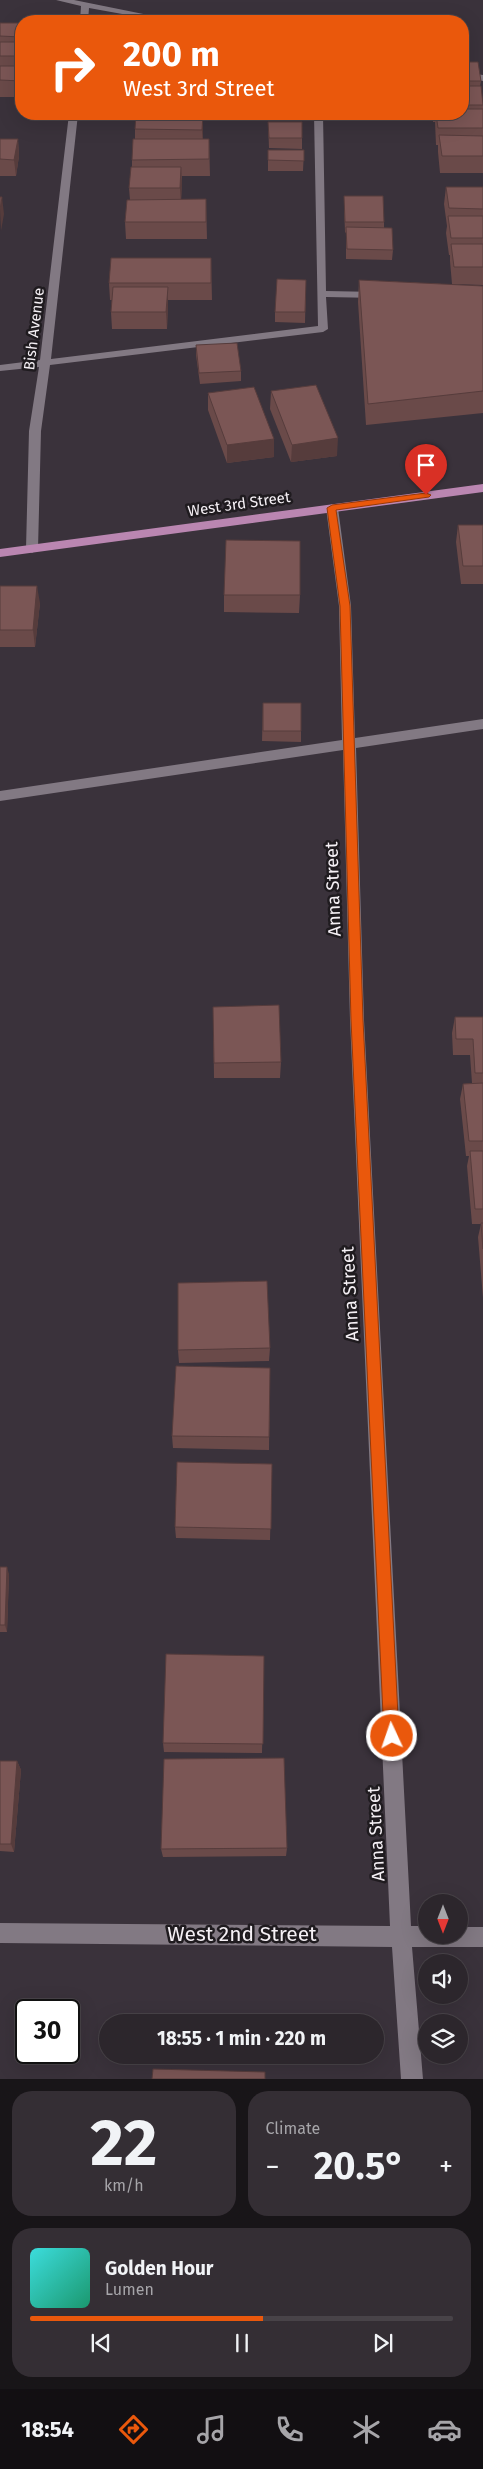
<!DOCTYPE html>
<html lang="en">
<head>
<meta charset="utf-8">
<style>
	:root { --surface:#2c262c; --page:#342e34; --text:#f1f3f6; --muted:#a6a5a9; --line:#484348; --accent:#ea580c }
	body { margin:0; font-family:"Fira Sans",sans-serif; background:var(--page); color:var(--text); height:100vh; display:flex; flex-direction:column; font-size:19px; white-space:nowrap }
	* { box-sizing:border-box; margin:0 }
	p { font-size:16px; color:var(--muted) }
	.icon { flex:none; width:28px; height:28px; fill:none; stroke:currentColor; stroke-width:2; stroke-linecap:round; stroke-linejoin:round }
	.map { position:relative; height:2079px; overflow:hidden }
	.drawer { display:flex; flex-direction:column; gap:12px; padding:12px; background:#181518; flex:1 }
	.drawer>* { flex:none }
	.guide { position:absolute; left:15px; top:15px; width:454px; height:105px; border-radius:20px; box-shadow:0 5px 20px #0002,0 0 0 1px var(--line); background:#ea580c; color:#fff; overflow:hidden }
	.needle { width:32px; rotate:180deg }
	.fabs { position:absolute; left:418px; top:1894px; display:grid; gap:10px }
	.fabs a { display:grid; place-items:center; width:50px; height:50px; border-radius:50%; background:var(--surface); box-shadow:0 5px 20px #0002,0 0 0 1px var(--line); font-size:25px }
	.speed { position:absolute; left:15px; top:1999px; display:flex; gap:10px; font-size:25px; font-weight:700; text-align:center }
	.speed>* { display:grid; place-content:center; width:65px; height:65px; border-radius:50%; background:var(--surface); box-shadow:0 5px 20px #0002,0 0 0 1px var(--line); line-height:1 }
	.speed .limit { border:2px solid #111; border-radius:8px; background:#fff; color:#111 }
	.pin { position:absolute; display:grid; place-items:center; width:42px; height:42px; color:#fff; margin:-51px -21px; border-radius:50% 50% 50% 0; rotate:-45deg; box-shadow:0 0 5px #0007 }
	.pin .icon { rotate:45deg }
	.me { position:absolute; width:55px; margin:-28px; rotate:357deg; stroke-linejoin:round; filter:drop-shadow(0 0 4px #0008) }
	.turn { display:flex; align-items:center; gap:18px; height:105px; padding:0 25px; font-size:22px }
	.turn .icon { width:65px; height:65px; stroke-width:2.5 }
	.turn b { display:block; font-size:35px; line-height:42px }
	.big { font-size:38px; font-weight:700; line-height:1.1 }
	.drawer .tile { flex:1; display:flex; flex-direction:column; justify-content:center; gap:8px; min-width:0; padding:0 18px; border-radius:20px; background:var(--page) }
	.drawer .dial { align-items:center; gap:0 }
	.dial b { font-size:65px; line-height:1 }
	.song { display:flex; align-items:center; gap:15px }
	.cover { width:60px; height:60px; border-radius:8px; background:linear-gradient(135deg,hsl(180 70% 55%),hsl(160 70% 35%)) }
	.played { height:5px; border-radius:2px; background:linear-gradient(90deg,var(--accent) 55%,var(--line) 55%) }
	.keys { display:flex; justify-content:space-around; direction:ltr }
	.heat { display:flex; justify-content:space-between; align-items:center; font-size:28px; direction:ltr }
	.drawer .tiles { flex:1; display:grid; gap:12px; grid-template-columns:1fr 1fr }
	.tile:last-child { grid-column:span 2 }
	.trip { position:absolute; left:99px; top:2014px; width:285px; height:50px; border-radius:25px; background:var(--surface); box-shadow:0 5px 20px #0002,0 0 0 1px var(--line); font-weight:700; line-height:50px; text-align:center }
	.dock { display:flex; height:80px; justify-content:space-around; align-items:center; background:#120f12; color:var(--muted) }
	.dock .icon { width:35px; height:35px }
	.dock .on { color:var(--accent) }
	.dock b { font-size:22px; color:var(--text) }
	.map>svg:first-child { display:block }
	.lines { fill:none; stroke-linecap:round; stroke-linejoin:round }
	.minor { fill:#827983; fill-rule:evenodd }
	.major { fill:#ba86b1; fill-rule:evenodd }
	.wall { fill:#6a4a49 }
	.shaded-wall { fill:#563c3c }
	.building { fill:#7b5655; stroke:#563c3c }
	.route { fill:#ea580c; stroke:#983908 }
	.labels { text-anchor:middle; stroke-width:5; stroke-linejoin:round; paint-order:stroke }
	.far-street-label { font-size:15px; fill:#f5f0f5; stroke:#1f1b1f }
	.street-label { font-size:18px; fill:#f5f0f5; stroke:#1f1b1f }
	.near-street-label { font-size:21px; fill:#f5f0f5; stroke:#1f1b1f }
</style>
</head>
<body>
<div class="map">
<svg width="483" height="2079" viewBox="0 0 483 2079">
	<rect width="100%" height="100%" fill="#3a323b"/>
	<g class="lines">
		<path class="minor" d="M56 0H74L178 21H161L89 8 88 21H80L81 6Z
			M462 72 483 75V81L462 78Z
			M69 114H78L51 359 318 326 314 114H323L326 291 378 292 383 295 378 298 326 297 328 329 323 332 50 365 41 431 38 549 32 553 26 549 29 431 39 367 0 371V365L40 360Z
			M332 504 338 508 351 606 355 738 483 719V729L356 748 364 1020 411 1926H426V1935H459V1927H483V1947H412L423 2079H401L392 1947 0 1943V1923L390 1926 350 1020 343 750 0 801V791L342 740 339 606 326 508Z"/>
		<path class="major" d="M483 484V492L0 557V549Z"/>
	</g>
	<path class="wall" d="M0 23H21V97H0Z
		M462 62 481 81 480 86 483 103V173H440L438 152V145H436L435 122H433V114H462Z
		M203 114V139H209L210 176H182L181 200 206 199 207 239H126L125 222 130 200 129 188 132 167V160L135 139V129Z
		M268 122 302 138V149L269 148Z
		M0 139H18L19 156 16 176H0Z
		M268 150H304L303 171H268Z
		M446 187H483V285L452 284 450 261V255H449L446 233 447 226 444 204Z
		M344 196 384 222V228L393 250 392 260 346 259V233L345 232 344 206Z
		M211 258 212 300H168L167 329H112L111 312 112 300H110L109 283Z
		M306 280 305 323 275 322V312Z
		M359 280 483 286V413L366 425 358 302Z
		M196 345 241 371V381L200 384 196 355Z
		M271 391 337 456 291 462 270 409Z
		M208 393 274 439V457L227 463 208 410Z
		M458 525H483V584H461L456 542Z
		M0 586 40 603 35 647H0Z
		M224 595H300L299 613 224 612Z
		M263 703 301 731V742L262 741Z
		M213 1007 281 1062 280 1078H214Z
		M455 1017H483V1298L478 1237 481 1224H472L467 1166 469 1156H466L460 1099 463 1084 472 1083 470 1055H453L452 1033Z
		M270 1348 269 1361 179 1363 178 1350Z
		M270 1368 269 1450 173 1448 172 1436Z
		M272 1464 270 1540 176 1538 175 1527Z
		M0 1567 9 1574 7 1632H0Z
		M264 1656 262 1753 164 1752 163 1743Z
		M0 1761H17L21 1770 14 1852 0 1851Z
		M287 1848 286 1856 163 1857 161 1849Z"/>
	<path class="shaded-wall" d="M203 114V131L202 146V130Z
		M18 139 19 156 16 176 14 160Z
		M181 167 182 184 181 205 180 188Z
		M2 197 4 214 1 231 0 210Z
		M168 287V304L167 329 166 312Z
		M338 438 337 456 291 462 292 445Z
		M274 439V457L227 463V445Z
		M37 586 40 603 35 647 33 630Z
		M7 1567 9 1574 7 1632 5 1625Z
		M17 1761 21 1770 14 1852 11 1844Z"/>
	<path class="building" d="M0 23H21V37L0 36Z
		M0 42H21V56H0Z
		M462 62H478L481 81H462Z
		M0 66H21V81L0 80Z
		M462 86H481L483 105H462Z
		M462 109H483V128H438L436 114H462Z
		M136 114H203L202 130 135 129Z
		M268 122H302V138H269Z
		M439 135 483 136V156H442Z
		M0 139H18L14 160 0 159Z
		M133 139H209V159L132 160Z
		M268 150H304V161L268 160Z
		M131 167H181L180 188H129Z
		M446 187H483V209L449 208Z
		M344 196H383L384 222H345Z
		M0 197H2L0 210Z
		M206 199V222H125L127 200Z
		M448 216H483V238H451Z
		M346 227 392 228 393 250 347 249Z
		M451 244H483V267H454Z
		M111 258H211V283H109Z
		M277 279 306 280 305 312H275Z
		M359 280 483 286V391L368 404Z
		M113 287H168L166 312H111Z
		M237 343 241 371 199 373 196 345Z
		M316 385 338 438 292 445 271 391Z
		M254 387 274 439 227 445 208 393Z
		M458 525H483V566H463Z
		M226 540 300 541V595H224Z
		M0 586H37L33 630H0Z
		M263 703H301V731H263Z
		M279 1005 281 1062 214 1063 213 1007Z
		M455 1017H483V1073H475L473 1039H456Z
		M483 1083V1141H469L463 1084Z
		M470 1151H483V1209H475Z
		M481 1223H483V1249Z
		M267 1281 270 1348 178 1350V1283Z
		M176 1366 270 1368 269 1437 172 1436Z
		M177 1462 272 1464 271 1529 175 1527Z
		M0 1567H7L5 1625H0Z
		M166 1654 264 1656 263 1744 163 1743Z
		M284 1758 287 1848 161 1849 164 1759Z
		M0 1761H17L11 1844H0Z
		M153 2069 265 2072V2079H152Z"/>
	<path class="route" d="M426 493 431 495 429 497 336 510 350 606 363 1020 399 1736 397 1741 392 1744 387 1741 384 1736 351 1020 340 606 327 508 332 505Z"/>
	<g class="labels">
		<g class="far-street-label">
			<text transform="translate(34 329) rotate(-83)" y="5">Bish Avenue</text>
			<text transform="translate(239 504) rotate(-8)" y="5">West 3rd Street</text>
		</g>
		<g class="street-label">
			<text transform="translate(333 889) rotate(-92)" y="6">Anna Street</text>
			<text transform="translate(350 1294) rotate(-93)" y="6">Anna Street</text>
			<text transform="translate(376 1834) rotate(-93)" y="6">Anna Street</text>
		</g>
		<g class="near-street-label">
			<text x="242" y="1941">West 2nd Street</text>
		</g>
	</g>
</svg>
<div class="fabs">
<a><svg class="needle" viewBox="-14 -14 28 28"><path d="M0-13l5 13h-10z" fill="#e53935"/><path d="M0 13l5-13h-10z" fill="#a6a5a9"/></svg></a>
<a><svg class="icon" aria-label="sound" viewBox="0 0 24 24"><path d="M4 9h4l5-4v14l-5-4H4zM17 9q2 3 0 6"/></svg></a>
<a><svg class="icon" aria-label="layers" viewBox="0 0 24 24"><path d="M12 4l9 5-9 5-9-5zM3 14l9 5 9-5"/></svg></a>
</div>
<div class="speed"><div class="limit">30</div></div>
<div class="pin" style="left:426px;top:495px;background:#d93025"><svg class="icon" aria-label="arrive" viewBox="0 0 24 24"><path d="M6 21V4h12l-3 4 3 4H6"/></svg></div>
<svg class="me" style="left:392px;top:1736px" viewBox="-20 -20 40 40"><circle r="17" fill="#ea580c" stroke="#fff" stroke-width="3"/><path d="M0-11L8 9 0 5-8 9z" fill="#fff"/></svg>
<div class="trip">18:55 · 1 min · 220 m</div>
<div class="guide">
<div class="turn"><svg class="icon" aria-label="right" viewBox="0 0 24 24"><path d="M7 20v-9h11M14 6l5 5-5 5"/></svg><div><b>200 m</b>West 3rd Street</div></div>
</div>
</div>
<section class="drawer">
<div class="tiles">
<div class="tile dial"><b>22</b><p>km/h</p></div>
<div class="tile"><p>Climate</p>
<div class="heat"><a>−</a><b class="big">20.5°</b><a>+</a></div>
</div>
<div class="tile">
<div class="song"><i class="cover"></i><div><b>Golden Hour</b><p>Lumen</p></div></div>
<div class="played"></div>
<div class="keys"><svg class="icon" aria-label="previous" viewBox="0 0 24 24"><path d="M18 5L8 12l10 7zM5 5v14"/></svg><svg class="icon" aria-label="pause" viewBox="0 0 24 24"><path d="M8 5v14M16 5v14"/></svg><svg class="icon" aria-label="next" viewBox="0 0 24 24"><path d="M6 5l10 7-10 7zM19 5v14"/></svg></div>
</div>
</div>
</section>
<nav class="dock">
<b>18:54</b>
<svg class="icon on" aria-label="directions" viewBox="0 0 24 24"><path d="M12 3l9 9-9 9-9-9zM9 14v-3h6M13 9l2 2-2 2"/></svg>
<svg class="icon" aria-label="music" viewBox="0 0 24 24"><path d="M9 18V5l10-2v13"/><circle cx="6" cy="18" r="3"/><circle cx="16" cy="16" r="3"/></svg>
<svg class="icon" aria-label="phone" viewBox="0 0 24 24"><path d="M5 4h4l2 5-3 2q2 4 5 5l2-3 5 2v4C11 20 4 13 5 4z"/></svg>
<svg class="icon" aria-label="climate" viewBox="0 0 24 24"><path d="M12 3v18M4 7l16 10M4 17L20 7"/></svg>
<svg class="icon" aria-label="car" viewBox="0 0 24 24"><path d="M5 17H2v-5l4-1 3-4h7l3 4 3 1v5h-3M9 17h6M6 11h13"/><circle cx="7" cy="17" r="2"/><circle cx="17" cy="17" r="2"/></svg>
</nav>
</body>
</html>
